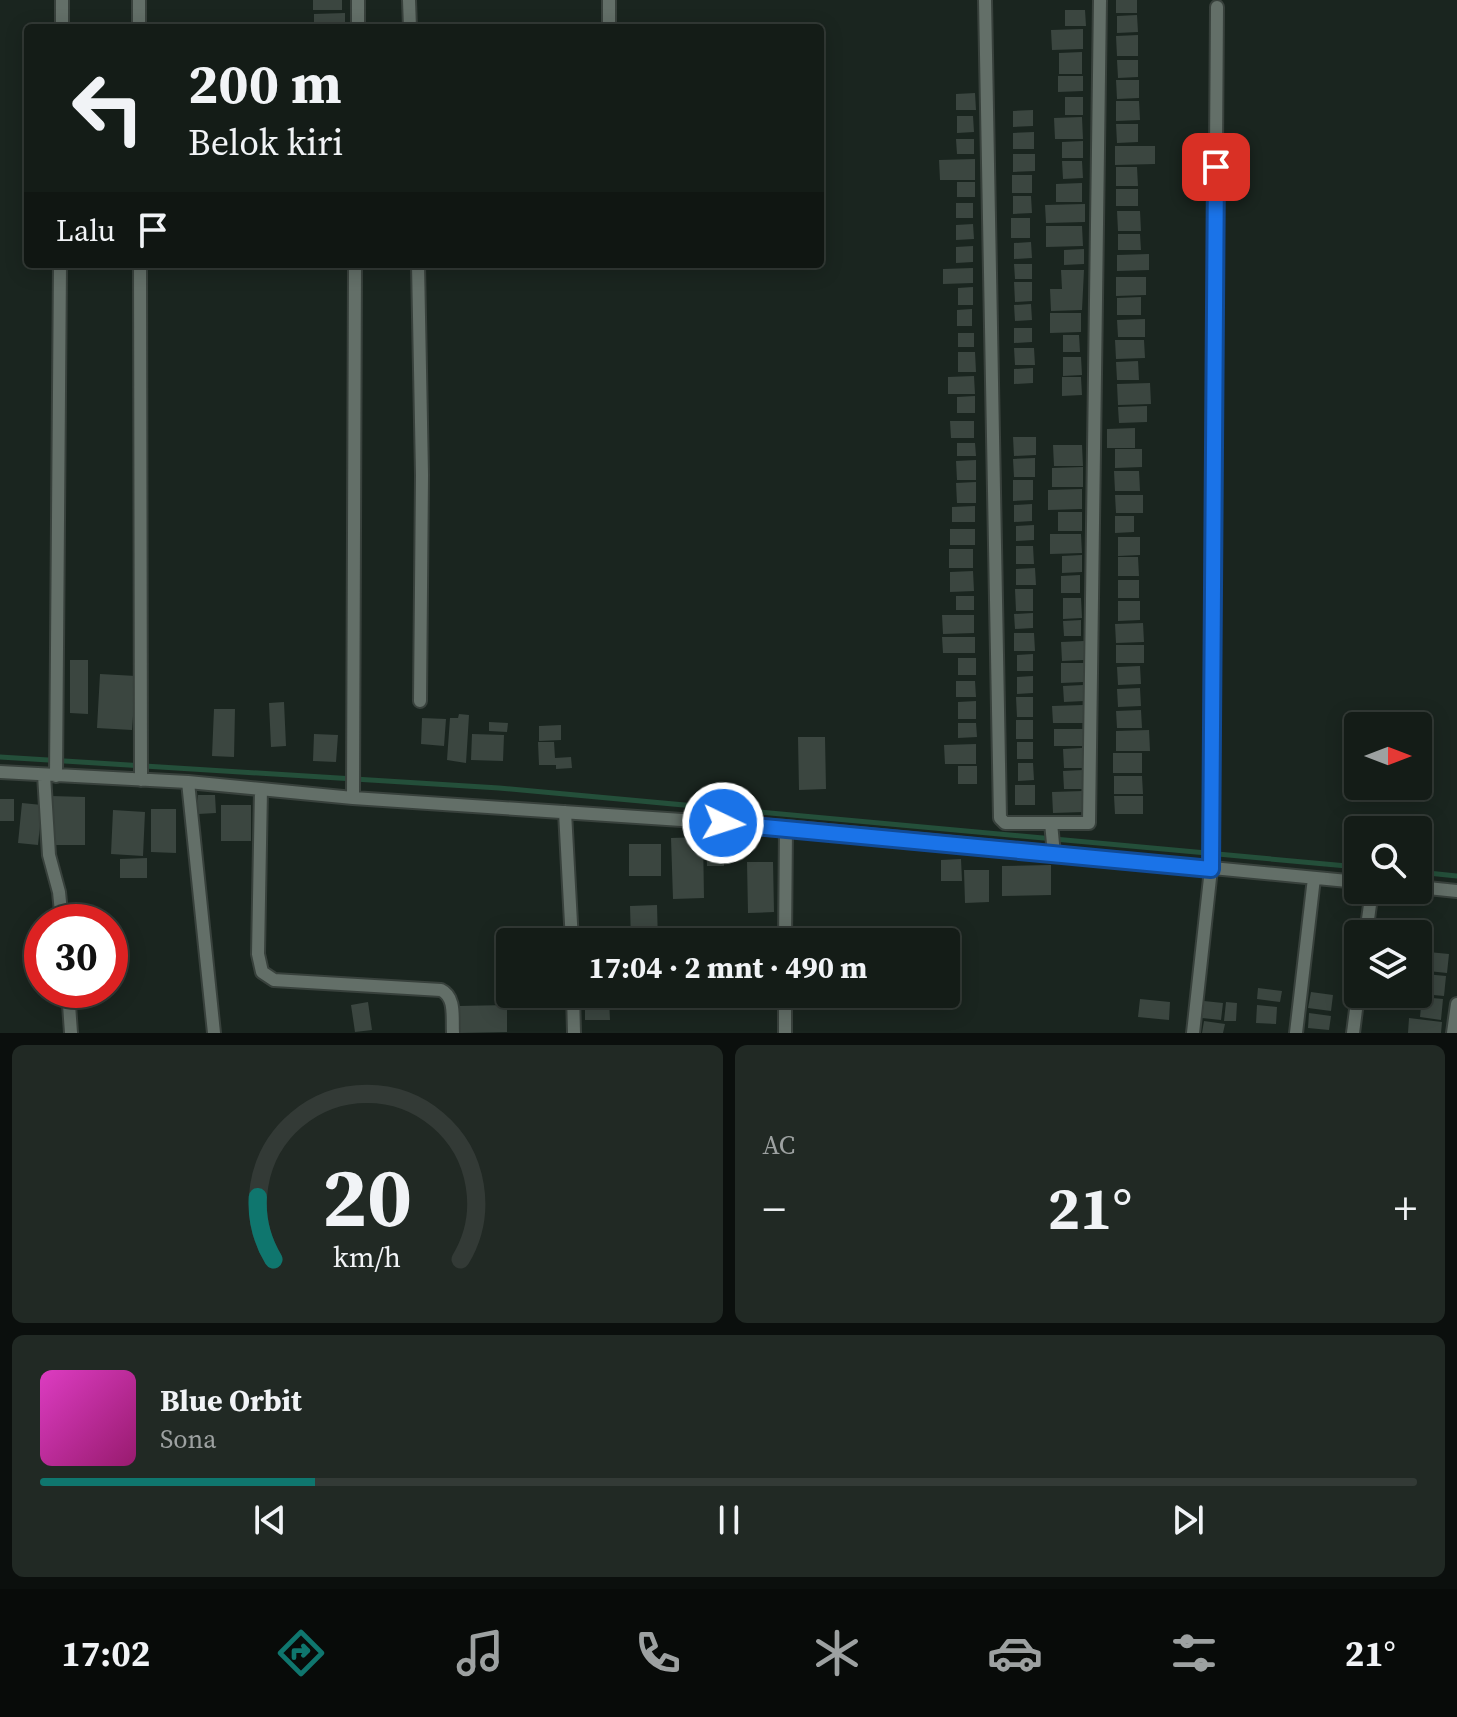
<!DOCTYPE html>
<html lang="id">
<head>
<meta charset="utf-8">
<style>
	:root { --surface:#141c17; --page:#212924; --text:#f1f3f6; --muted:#9da1a1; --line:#333a36; --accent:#0f766e }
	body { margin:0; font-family:"Source Serif 4",serif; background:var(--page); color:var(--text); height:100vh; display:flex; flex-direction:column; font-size:30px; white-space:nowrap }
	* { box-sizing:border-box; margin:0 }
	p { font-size:26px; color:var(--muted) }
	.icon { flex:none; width:44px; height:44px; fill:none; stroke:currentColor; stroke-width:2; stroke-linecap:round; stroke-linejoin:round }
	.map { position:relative; height:1033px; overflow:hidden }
	.sheet { display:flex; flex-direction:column; gap:12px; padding:12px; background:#0b0f0d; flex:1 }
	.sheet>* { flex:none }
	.banner { position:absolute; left:24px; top:24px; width:800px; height:244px; border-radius:8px; box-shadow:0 4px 20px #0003,0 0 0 2px var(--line); background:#141c17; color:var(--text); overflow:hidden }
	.needle { width:52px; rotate:90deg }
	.tools { position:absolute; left:1344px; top:712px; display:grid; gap:16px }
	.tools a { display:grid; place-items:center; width:88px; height:88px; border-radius:8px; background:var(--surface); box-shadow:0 4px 20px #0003,0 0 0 2px var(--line); font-size:40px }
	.speed { position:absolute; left:24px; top:904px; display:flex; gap:16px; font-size:40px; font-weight:700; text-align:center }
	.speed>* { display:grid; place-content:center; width:104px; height:104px; border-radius:50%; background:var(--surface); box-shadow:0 4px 20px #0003,0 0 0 2px var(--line); line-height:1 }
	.speed .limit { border:12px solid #d22; background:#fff; color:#111 }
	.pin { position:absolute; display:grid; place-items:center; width:68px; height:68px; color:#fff; margin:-34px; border-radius:16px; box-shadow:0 4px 12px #0006 }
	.me { position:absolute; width:88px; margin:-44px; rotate:94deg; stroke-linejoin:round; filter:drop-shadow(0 0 6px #0008) }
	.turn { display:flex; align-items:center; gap:28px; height:168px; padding:0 32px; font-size:36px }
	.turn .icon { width:104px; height:104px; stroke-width:2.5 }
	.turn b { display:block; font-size:56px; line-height:68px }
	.then { display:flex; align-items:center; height:76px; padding:0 32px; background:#0003; gap:16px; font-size:30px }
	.big { font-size:60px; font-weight:700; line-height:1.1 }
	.sheet .card { flex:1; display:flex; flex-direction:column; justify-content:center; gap:12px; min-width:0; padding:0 28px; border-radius:12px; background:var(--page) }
	.sheet .dial { align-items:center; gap:0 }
	.dial svg { height:208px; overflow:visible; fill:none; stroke:var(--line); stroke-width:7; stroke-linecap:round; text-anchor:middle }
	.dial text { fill:var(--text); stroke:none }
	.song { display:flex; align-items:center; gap:24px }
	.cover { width:96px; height:96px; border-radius:12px; background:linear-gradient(135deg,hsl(310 70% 55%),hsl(320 70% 35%)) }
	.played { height:8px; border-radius:4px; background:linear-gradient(90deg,var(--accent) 20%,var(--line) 20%) }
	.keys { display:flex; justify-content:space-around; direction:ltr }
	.heat { display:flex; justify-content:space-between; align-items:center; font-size:44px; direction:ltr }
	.sheet .tiles { flex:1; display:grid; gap:12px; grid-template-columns:1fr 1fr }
	.card:last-child { grid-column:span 2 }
	.trip { position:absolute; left:496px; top:928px; width:464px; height:80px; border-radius:8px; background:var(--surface); box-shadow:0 4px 20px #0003,0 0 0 2px var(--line); font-weight:700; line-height:80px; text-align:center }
	.dock { display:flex; height:128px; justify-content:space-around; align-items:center; background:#080b09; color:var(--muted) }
	.dock .icon { width:56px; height:56px }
	.dock .current { color:var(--accent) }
	.dock b { font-size:36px; color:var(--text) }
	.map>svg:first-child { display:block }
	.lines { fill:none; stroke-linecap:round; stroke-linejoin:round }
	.stream { stroke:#244f3a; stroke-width:5 }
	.building { fill:#3b4640 }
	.street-casing { stroke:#38413c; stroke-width:16 }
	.street { stroke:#636f68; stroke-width:12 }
	.route-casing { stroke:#114b97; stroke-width:20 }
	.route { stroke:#1a73e8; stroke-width:14 }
</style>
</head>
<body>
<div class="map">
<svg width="1457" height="1033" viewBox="0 0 1457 1033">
	<rect width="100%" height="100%" fill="#1a251f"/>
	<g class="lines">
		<path class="stream" d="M0 757 499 788 1358 867
			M1418 872 1457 876"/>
	</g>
	<path class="building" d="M313 0H342V10H313Z
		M1116 0H1137V13H1116Z
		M1065 10H1085L1086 26H1065Z
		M345 13V28H314V14Z
		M1137 15 1138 32 1117 33V16Z
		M1083 29V49L1052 50 1051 30Z
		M1138 35V56H1117L1116 36Z
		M1082 52V74H1059V53Z
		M1117 60H1138V77L1118 78Z
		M1058 76H1083V91L1058 92Z
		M1116 80H1139V98L1117 99Z
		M975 93 976 110H956V94Z
		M1065 97H1083V115H1065Z
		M1116 101H1139L1140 120 1116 121Z
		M1033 110V126L1013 127V111Z
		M957 116H973L974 132 957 133Z
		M1082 117 1083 139H1055L1054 118Z
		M1116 124H1138V142L1117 143Z
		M1034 132V149H1013V133Z
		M956 139H974V154H957Z
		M1083 141V158H1062V142Z
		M1115 146H1155V164L1115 165Z
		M1013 154H1035V171L1013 172Z
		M975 159V180H940L939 160Z
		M1062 161H1082L1083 178 1063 179Z
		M1116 167H1137L1138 186H1116Z
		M1012 175H1032V193H1012Z
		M957 182H975V197H957Z
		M1082 183V202H1056V184Z
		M1116 189H1138V206H1116Z
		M1013 196H1031L1032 213 1013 214Z
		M956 203H973V218H956Z
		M1085 204V222L1046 223 1045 205Z
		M1117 211H1140L1141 231H1118Z
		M1011 218H1030V238H1011Z
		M973 224 974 239 956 240V225Z
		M1046 226H1082L1083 246 1046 247Z
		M1118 234H1140L1141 250H1118Z
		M1031 242 1032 258 1014 259V243Z
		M973 246V262L956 263V247Z
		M1084 249V264L1064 265V250Z
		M1149 254V270L1117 271V255Z
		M1014 264H1032V279H1015Z
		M973 268V283L943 284V269Z
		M1061 270H1084L1082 310 1051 311 1050 289H1062Z
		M1116 277H1146V295L1116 296Z
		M1014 282H1032V301L1015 302Z
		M973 287V305H958V288Z
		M1141 297V315H1117V298Z
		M1031 304 1032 320 1015 321 1014 305Z
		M972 309V326H957V310Z
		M1050 313H1081V332L1050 333Z
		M1145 319V337H1118L1117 320Z
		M1014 328H1032V342L1014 343Z
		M958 333H974V347H958Z
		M1063 335H1079L1080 352H1063Z
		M1115 340H1144L1145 358 1116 359Z
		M1014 348H1034L1035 365H1015Z
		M958 352H975L976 372H958Z
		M1063 357H1081L1082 375 1063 376Z
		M1138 361 1139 380H1117L1116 362Z
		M1033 368V383L1014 384V369Z
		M974 376 975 394H948V377Z
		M1062 377H1081L1082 395 1062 396Z
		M1150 383 1151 404 1118 405 1117 384Z
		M975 396V413H957V397Z
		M1147 406V422L1119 423 1118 407Z
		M950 421H974V438H951Z
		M1135 428V448H1107V429Z
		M1013 437H1036V455L1014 456Z
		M957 443H975L976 456H957Z
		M1053 445H1082L1083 466H1054Z
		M1115 449H1142V467L1115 468Z
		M1035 458V477H1014L1013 459Z
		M976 460V480H957L956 461Z
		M1083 467V487H1052V468Z
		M1114 471H1139L1140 491H1115Z
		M1013 480H1033V500L1013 501Z
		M976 482V503H957L956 483Z
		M1082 489V509L1048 510V490Z
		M1115 495H1143V513H1116Z
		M1032 504V521L1014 522V505Z
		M975 506V522H952V507Z
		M1058 512H1082V531H1058Z
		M1115 516H1134V532L1115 533Z
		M1034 525V540L1016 541V526Z
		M950 529H975V545H950Z
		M1050 534H1081L1082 553 1050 554Z
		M1118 537H1140V555L1118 556Z
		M1016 546H1033L1034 564H1016Z
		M949 549H973V568H949Z
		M1082 555V572L1062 573V556Z
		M1118 557H1138L1139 576H1118Z
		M1035 568 1036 585H1016V569Z
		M973 571 974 591 950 592V572Z
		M1080 575V593H1061V576Z
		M1118 580H1139V598H1118Z
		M1015 589H1033V611H1016Z
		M956 596H974V610H956Z
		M1063 598H1081L1082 618 1063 619Z
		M1118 601H1140V620L1118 621Z
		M1033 613V628L1015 629 1014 614Z
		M942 615H974V633L943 634Z
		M1081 620V636H1064L1063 621Z
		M1143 623 1144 642 1116 643 1115 624Z
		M1014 633H1034L1035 651H1014Z
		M942 637H975V653H943Z
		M1084 641V660L1062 661 1061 642Z
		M1116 645H1144V663H1116Z
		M1033 654V671H1017V655Z
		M958 658H976V675H958Z
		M70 660H88V714L70 713Z
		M1061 663H1084V682L1061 683Z
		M1140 666 1141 684 1118 685 1117 667Z
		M100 674 136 676 132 730 97 728Z
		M1033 676V693L1017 694V677Z
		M956 681H975L976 697H956Z
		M1083 685 1084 701 1064 702 1063 686Z
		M1140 688 1141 706 1118 707 1117 689Z
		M1016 697H1033V717H1017Z
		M976 701V719H958V702Z
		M284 702 286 746 271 747 269 703Z
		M1083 705V723H1053L1052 706Z
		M214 709H235L234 757 212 756Z
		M1141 710 1142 728H1117L1116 711Z
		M459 714 469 715 466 763 447 760 450 718H458Z
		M422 718 446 719 444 746 421 744Z
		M1016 720H1033V739H1016Z
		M489 722 508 723 507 732 489 731Z
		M958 723H976L977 737 958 738Z
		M561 725V740L539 741V726Z
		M1054 729H1083L1084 746H1054Z
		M1149 730 1150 751H1116V731Z
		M314 734 338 735 336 762 313 761Z
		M472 734 504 735 503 761 471 760Z
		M798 737H825L826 789 799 790Z
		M538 742H554L555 758 571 757 572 768 556 769V765H539Z
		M1017 742H1033V759H1017Z
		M976 744V764H945L944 745Z
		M1082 748 1083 768H1064L1063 749Z
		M1113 753H1142V773H1113Z
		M1018 763H1033L1034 780 1018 781Z
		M958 766H977V784H958Z
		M1083 770V789H1064L1063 771Z
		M1114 776H1142L1143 794H1114Z
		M1015 785H1035V805H1015Z
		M1083 791 1084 812 1053 813 1052 792Z
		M198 795H215L216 813 198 814Z
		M51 796 85 797V845H51Z
		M1114 796H1143V814H1115Z
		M0 799H14V821H0Z
		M22 803 42 805 38 845 18 843Z
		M221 805H251V841H221Z
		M151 809H176V853L151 852Z
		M113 810 145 812 143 856 111 854Z
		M706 834H723L724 866H707Z
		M703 837 704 898 673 899 671 838Z
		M629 844H661V876H629Z
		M147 858V878H120V859Z
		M961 859 962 881H941V860Z
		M747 862H773L774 912 748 913Z
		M1051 865V895L1002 896V866Z
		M964 870H989V902L965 903Z
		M657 905 658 942H631L630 906Z
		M608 927V942H585V928Z
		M1418 951 1449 954 1447 973 1418 970Z
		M1425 974 1446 976 1444 996 1423 994Z
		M1258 988 1282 991 1280 1002 1257 999Z
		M1311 992 1333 995 1331 1011 1308 1008Z
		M1422 997 1443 999 1441 1020 1420 1017Z
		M1140 999 1170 1002 1169 1020 1138 1017Z
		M609 1000 610 1020H585V1001Z
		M1204 1001 1223 1003 1221 1020 1202 1018Z
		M368 1002 372 1030 355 1032 351 1005Z
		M1226 1002 1237 1003 1236 1021H1224Z
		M507 1005V1032L460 1033 459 1006Z
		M1257 1005 1277 1007 1276 1024 1256 1023Z
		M1309 1013 1331 1016 1329 1030 1308 1028Z
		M1409 1018 1442 1022 1441 1033H1408Z
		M1204 1021 1225 1024 1223 1033H1202Z"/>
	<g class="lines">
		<defs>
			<path id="street" d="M139 0V28
				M409 0 410 28
				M985 0 1000 818 1005 823H1051
				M62 28V0
				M358 28V0
				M609 28V0
				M140 264 141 780
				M418 264 422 475 420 701
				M0 772 188 782 353 798 786 827 1358 882
				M44 775 49 855 59 892 62 922
				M56 776 60 264
				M188 782 214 1033
				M261 789 258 954 262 972 274 980 441 990C456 997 452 1018 453 1033
				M353 798 355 264
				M565 812 572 942
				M1054 854 1051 823H1089L1100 0
				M1418 887 1457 891
				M1366 934 1372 890
				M785 942 786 827
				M68 990 71 1033
				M573 994 574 1033
				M785 1033V994
				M1193 1033 1211 869 1217 7
				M1296 1033 1314 878
				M1353 1033 1358 994
				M1453 1033 1457 1004"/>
		</defs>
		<use href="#street" class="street-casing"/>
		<use href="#street" class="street"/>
	</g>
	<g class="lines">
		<defs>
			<path id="route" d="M723 823 1211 869 1216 167"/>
		</defs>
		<use href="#route" class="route-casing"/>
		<use href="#route" class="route"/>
	</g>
</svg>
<div class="tools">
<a><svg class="needle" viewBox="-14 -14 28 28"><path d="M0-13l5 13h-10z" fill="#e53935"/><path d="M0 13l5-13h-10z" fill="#9da1a1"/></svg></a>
<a><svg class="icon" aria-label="search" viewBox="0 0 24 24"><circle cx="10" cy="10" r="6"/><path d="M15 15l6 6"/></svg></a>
<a><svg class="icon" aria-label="layers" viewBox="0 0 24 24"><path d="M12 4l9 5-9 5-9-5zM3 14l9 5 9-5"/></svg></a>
</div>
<div class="speed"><div class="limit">30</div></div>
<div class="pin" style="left:1216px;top:167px;background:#d93025"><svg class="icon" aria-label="arrive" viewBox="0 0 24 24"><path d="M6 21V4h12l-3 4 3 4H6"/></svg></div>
<svg class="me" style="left:723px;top:823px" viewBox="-20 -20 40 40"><circle r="17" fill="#1a73e8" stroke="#fff" stroke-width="3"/><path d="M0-11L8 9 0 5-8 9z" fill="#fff"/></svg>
<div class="trip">17:04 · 2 mnt · 490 m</div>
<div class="banner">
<div class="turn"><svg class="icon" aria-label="left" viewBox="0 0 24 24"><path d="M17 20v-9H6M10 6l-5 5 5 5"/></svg><div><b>200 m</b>Belok kiri</div></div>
<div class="then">Lalu<svg class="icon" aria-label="arrive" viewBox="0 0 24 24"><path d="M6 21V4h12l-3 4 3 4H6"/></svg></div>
</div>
</div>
<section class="sheet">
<div class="tiles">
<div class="card dial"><svg viewBox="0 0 100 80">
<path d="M14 69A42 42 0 1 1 86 69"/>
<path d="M14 69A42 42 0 0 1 8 45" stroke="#0f766e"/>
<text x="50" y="56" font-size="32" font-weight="700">20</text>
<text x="50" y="72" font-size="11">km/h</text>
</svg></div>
<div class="card"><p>AC</p>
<div class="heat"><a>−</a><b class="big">21°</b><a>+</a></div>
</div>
<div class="card">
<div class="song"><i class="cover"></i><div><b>Blue Orbit</b><p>Sona</p></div></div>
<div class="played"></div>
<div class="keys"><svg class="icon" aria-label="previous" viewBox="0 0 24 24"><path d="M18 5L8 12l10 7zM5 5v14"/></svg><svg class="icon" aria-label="pause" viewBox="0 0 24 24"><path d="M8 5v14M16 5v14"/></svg><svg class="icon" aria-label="next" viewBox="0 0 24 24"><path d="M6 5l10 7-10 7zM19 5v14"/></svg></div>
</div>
</div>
</section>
<nav class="dock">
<b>17:02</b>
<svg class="icon current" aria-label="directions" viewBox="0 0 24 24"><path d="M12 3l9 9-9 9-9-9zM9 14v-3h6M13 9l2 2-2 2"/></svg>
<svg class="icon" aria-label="music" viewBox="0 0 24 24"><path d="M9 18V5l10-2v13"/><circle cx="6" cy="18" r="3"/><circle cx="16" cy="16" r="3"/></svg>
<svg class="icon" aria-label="phone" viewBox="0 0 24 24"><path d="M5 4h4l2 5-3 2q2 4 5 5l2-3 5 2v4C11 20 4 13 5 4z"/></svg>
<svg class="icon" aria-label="climate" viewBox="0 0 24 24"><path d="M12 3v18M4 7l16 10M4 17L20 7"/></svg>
<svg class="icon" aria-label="car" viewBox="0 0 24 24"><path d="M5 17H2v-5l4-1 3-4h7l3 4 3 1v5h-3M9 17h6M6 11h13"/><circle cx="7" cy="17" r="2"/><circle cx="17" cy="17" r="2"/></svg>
<svg class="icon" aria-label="filters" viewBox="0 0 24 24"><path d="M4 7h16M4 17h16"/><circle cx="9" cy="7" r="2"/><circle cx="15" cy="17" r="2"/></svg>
<b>21°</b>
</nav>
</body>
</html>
